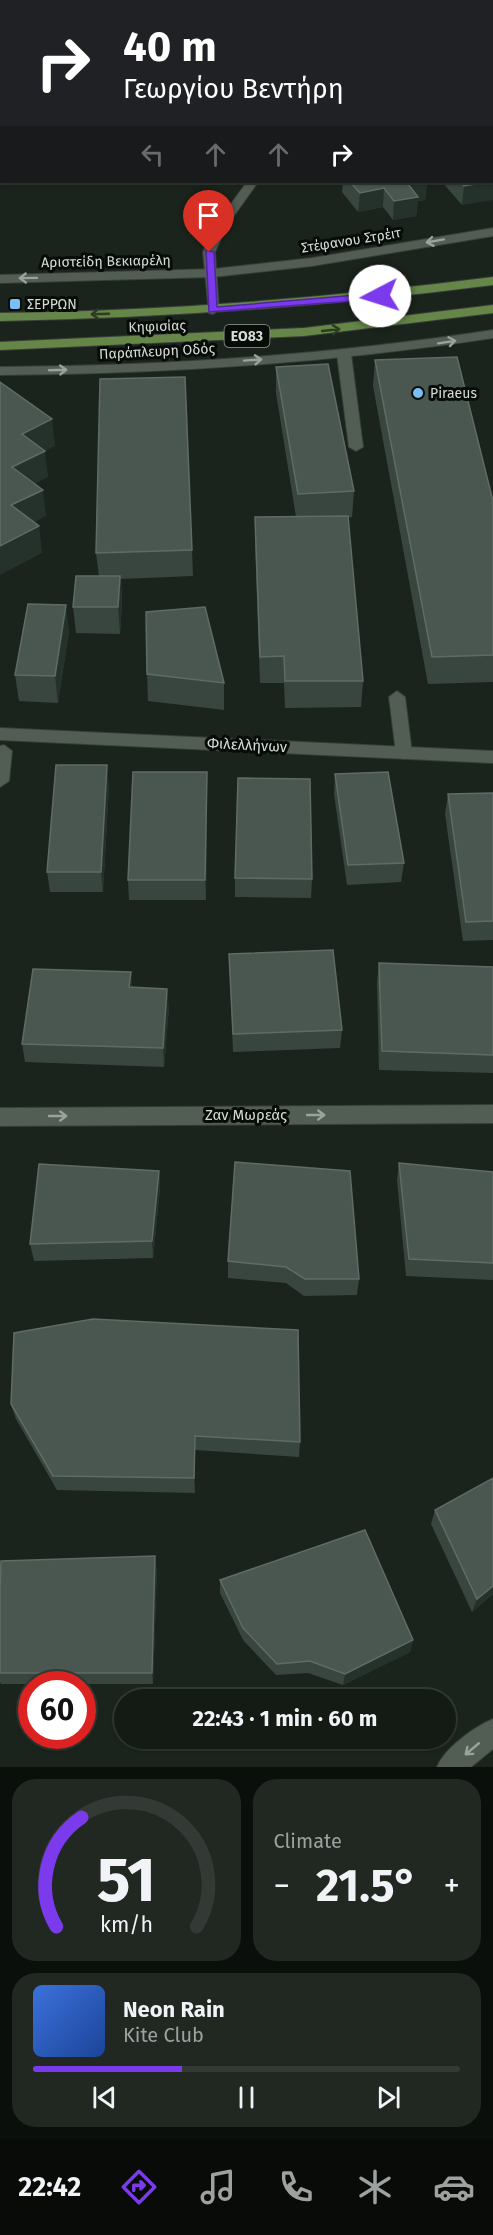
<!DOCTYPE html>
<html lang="en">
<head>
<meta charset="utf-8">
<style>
	:root { --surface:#141b15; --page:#212822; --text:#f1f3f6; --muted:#9da1a0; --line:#333934; --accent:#7c3aed }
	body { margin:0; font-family:"Fira Sans",sans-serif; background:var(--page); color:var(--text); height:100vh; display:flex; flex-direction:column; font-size:22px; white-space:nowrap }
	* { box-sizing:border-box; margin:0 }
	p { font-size:20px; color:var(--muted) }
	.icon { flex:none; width:33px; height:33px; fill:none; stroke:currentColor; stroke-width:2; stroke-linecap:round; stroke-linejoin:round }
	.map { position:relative; height:1767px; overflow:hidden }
	.sheet { display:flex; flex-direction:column; gap:12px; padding:12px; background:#0b0f0c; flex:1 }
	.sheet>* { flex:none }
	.top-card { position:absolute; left:0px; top:0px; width:494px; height:183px; box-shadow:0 2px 4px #0004,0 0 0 2px var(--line); background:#202124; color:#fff; overflow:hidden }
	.speed { position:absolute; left:18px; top:1671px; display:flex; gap:12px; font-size:30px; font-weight:700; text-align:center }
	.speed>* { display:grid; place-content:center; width:78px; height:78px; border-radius:50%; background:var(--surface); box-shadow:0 2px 4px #0004,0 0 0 2px var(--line); line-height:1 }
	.speed .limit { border:9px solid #d22; background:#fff; color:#111 }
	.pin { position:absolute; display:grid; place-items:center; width:51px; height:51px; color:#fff; margin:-62px -26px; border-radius:50% 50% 50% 0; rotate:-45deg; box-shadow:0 0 6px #0007 }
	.pin .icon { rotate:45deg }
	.me { position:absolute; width:66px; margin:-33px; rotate:265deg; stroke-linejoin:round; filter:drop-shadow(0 0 4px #0008) }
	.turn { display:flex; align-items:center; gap:21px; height:126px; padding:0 24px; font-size:27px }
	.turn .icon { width:78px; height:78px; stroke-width:2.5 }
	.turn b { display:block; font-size:42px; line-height:51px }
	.lanes { display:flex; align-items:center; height:57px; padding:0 24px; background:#0003; justify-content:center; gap:30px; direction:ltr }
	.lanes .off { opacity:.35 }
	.big { font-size:45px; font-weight:700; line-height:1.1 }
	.sheet .tile { flex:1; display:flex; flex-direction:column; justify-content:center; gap:9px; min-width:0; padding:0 21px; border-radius:24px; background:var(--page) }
	.sheet .dial { align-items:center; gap:0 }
	.dial svg { height:156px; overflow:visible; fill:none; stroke:var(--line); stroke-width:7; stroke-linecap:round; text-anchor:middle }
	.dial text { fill:var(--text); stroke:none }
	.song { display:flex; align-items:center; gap:18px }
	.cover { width:72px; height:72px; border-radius:9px; background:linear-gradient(135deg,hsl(220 70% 55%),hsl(220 70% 35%)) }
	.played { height:6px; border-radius:3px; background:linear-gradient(90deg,var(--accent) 35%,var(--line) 35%) }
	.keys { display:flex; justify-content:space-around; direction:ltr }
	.heat { display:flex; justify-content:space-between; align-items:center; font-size:33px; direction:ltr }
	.sheet .tiles { flex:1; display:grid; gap:12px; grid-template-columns:1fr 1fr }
	.tile:last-child { grid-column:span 2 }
	.trip { position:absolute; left:114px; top:1689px; width:342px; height:60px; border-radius:30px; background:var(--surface); box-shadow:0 2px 4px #0004,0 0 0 2px var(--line); font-weight:700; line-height:60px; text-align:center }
	.tab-bar { display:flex; height:96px; justify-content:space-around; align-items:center; background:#080b08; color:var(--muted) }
	.tab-bar .icon { width:42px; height:42px }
	.tab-bar .on { color:var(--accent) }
	.tab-bar b { font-size:27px; color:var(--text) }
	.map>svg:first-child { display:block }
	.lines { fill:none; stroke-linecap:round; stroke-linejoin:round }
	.stream { fill:#6b9892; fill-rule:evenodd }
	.service-casing { stroke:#373f38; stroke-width:2 }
	.minor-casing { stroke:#373f38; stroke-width:2 }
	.tertiary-casing { stroke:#373f38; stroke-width:2 }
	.primary-casing { stroke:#373f38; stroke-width:2 }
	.service { fill:#525d53; fill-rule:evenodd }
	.minor { fill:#525d53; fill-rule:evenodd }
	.tertiary { fill:#525d53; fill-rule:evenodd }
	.primary { fill:#658648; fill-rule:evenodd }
	.wall { fill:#394640 }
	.shaded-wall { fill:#25322b }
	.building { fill:#4a5650; stroke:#5f6b65; stroke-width:1.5 }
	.oneway { stroke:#9aa39b }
	.oneway2 { stroke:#2d3d22 }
	.route { fill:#7c3aed; stroke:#51269a; stroke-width:1.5 }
	.poi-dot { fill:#77bff7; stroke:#080c08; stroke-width:2 }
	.labels { text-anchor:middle; stroke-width:6; stroke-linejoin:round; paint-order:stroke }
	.far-street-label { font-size:14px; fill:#d5dcd6; stroke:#080c08 }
	.far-poi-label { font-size:14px; fill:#d5dcd6; stroke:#080c08; text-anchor:start }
	.shield { fill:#080c08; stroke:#989e98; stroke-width:1.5 }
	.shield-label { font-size:14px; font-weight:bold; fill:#d5dcd6 }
	.street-label { font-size:15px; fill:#d5dcd6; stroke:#080c08 }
</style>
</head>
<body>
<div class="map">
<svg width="493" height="1767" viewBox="0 0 493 1767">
	<rect width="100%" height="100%" fill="#1a241c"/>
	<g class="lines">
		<path class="stream" d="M305 0H313L305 2Z
			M0 176H2L0 182Z"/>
		<defs>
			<path id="service" d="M344 350 351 354 363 447 356 451 349 447 337 354Z
				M397 691 405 697 412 753 404 759 396 753 389 697Z"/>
			<path id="minor" d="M287 0H297L286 2Z
				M369 0H379L368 2Z
				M0 74H2V81H0Z
				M247 182H258L226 227 215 252 219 310 213 314 209 313 203 252 214 227Z
				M0 728 493 751V763L0 740Z
				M4 745 12 751 9 781 0 787V746Z
				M493 1105V1123L0 1126V1108Z
				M493 1719V1749L471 1767H437C445 1748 474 1727 493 1719Z"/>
			<path id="tertiary" d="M493 228V236L312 266 213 277 0 283V275L213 269 312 258Z
				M493 330V338C329 363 166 374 0 375V367C166 366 329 355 493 330Z"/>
			<path id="primary" d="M493 277V285C329 306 165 318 0 321V313C165 311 329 298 493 277Z
				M493 305V313L304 336 0 350V342L304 328Z"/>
		</defs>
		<use href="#service" class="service-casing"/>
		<use href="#minor" class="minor-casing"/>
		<use href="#tertiary" class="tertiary-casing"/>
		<use href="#primary" class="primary-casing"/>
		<use href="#service" class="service"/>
		<use href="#minor" class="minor"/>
		<use href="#tertiary" class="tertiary"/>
		<use href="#primary" class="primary"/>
	</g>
	<path class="wall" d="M492 46H493V91H492Z
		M0 79H2V132H0Z
		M343 182H427L425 200 418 201 416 216 393 220 383 207 358 212 342 192Z
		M442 182H492L462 205Z
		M375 360 493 501V682L428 684 373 386Z
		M276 367 354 491 352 517 348 518 363 681 361 707 285 708 284 683H260L255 544V517H296L276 393Z
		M185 377 193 576 121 579 122 603 120 634 76 633 73 607 99 576 96 553Z
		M69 631 58 703 19 701 15 675Z
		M147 674 224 683V710L148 701Z
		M335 774 404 863 401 882 347 885 334 794Z
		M109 785 103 892H50L47 872Z
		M207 791 206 900H129L128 880Z
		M493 793V940L463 941 445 814 448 794Z
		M235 878 312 879 311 898 235 897Z
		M229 954 342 1030 340 1048 233 1052Z
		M379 963 493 967V1073L379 1070 377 982Z
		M132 988 169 1007 164 1067 25 1062 22 1044Z
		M235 1162 359 1279 357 1295 304 1296 286 1283 228 1278V1261Z
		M399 1163 493 1172V1280L406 1276 397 1180Z
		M159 1171 160 1188 153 1258 34 1261 30 1244Z
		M11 1404 300 1442 299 1457 195 1450V1493L57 1490 16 1419Z
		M493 1478V1594L472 1612 431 1524 435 1510Z
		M157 1569 153 1684H1L0 1682V1590Z
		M220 1580 413 1640 410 1652 343 1685 308 1673 276 1675 243 1640 220 1593Z"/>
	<path class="shaded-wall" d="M492 15H493V32L492 33Z
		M2 34V53L0 55V35Z
		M493 181V200L462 205 464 186Z
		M423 182H427L425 200 418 201 416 216 393 220 394 201 408 184Z
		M384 188 383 207 358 212 360 193Z
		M52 419 55 446 25 460 22 434Z
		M45 451 48 477 16 493 12 467Z
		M43 490 46 516 15 532 11 505Z
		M39 526 42 553 0 575V546Z
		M120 576 122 603 120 634 118 607Z
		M66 605 69 631 58 703 55 676Z
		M107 765 109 785 103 892 101 872Z
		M207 772V791L206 900 205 880Z
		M131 972 133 991 129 987Z
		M167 989 169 1007 164 1067 163 1048Z
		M159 1171 160 1188 153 1258 152 1241Z
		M195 1436V1493L194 1478Z
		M155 1556 157 1569 153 1684 152 1673Z
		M493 1586V1594L472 1612 477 1599Z
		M413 1640 410 1652 343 1685 345 1674Z"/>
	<path class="building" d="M190 0H251L250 2H189Z
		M419 0H486L487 2H408Z
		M0 7H2V34L0 35Z
		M492 46H493V73H492Z
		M0 79H2V114H0Z
		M492 142H493V181L464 186 460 182H492Z
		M350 182H423L408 184 418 197 394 201 384 188 360 193Z
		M457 357 493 501V655L432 657 375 360Z
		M328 364 354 491 298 494 276 367Z
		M185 377 192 550 96 553 100 379Z
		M0 382 52 419 22 434 45 451 12 467 43 490 11 505 39 526 0 546Z
		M348 516 363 681H285L284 656 260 657 255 517Z
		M76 576H120L118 607H73Z
		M28 604 66 605 55 676 15 675Z
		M205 607 224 683 147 674 146 612Z
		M56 765H107L101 872H47Z
		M133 772H207L205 880H128Z
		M388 772 404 863 348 865 335 774Z
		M238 778 310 779 312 879 235 878Z
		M493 793V921L466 922 448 794Z
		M333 950 342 1030 233 1034 229 954Z
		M379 963 493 967V1055L382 1051Z
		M33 969 131 972 129 987 167 989 163 1048 22 1044Z
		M235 1162 350 1171 359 1279H305L286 1267 228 1261Z
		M399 1163 493 1172V1263L409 1259Z
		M39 1164 159 1171 152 1241 30 1244Z
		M93 1319 298 1330 300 1442 195 1436 194 1478 53 1476 11 1404 14 1333Z
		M493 1478V1586L477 1599 435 1510Z
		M365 1530 413 1640 345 1674 310 1661 277 1664 243 1628 220 1580Z
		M155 1556 152 1673H0V1590L1 1561Z"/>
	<defs><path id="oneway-shaft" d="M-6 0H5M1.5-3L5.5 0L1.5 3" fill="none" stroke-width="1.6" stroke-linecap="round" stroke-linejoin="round" transform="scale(1.5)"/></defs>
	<g class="oneway">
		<use href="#oneway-shaft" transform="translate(435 241) rotate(170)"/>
		<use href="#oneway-shaft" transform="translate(28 278) rotate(179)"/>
		<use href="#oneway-shaft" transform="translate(447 342) rotate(-9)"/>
		<use href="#oneway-shaft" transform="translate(253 360) rotate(-4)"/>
		<use href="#oneway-shaft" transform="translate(58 370) rotate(-2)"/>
		<use href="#oneway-shaft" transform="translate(316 1115)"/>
		<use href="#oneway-shaft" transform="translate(58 1116)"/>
		<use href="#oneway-shaft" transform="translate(472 1749) rotate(140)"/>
	</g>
	<g class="oneway2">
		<use href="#oneway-shaft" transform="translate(100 314) rotate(178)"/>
		<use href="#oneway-shaft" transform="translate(331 330) rotate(-6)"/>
	</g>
	<path class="route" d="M206 250 214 252 217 307 380 293 385 296 380 299 209 312Z"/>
	<g class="poi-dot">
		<rect x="9" y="298" width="12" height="12" rx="3"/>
		<circle cx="418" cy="393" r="6"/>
	</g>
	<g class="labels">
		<g class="far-street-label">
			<text transform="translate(351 240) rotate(-9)" y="5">Στέφανου Στρέιτ</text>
			<text transform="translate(106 261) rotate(-1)" y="5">Αριστείδη Βεκιαρέλη</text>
			<text transform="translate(157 326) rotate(-2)" y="5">Κηφισίας</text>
			<text transform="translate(157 351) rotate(-3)" y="5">Παράπλευρη Οδός</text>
		</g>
		<g class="far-poi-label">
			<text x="27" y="309">ΣΕΡΡΩΝ</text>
			<text x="430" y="398">Piraeus</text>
		</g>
		<rect class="shield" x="224.5" y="325" width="45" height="22" rx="4.5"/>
		<g class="shield-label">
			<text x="247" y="341">ΕΟ83</text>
		</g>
		<g class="street-label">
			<text transform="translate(247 745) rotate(3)" y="5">Φιλελλήνων</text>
			<text x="246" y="1120">Ζαν Μωρεάς</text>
		</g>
	</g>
</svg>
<div class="speed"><div class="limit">60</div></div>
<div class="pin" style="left:209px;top:252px;background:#d93025"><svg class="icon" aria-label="arrive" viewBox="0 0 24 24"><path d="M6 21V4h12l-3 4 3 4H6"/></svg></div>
<svg class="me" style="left:380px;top:296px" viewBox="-20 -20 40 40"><circle r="19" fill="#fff"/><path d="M0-13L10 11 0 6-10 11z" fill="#7c3aed"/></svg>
<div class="trip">22:43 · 1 min · 60 m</div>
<div class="top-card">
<div class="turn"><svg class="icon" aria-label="right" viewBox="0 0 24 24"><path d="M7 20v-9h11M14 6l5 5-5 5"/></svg><div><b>40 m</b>Γεωργίου Βεντήρη</div></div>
<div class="lanes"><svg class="icon off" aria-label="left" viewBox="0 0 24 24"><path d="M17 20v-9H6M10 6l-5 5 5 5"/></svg><svg class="icon off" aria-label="ahead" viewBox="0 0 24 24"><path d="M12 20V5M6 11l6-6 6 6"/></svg><svg class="icon off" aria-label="ahead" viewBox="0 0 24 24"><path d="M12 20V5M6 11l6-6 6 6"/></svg><svg class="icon" aria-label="right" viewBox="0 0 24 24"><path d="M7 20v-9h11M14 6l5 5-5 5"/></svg></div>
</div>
</div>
<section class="sheet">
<div class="tiles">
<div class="tile dial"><svg viewBox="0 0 100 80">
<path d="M14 69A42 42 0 1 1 86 69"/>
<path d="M14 69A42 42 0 0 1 27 13" stroke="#7c3aed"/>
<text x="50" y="56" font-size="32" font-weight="700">51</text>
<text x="50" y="72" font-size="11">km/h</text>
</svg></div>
<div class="tile"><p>Climate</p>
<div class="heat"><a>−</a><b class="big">21.5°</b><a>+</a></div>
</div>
<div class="tile">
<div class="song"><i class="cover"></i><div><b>Neon Rain</b><p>Kite Club</p></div></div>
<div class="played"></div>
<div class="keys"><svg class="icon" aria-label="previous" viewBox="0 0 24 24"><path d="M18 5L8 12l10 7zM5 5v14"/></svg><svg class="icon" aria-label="pause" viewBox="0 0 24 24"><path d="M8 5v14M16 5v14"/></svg><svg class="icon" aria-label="next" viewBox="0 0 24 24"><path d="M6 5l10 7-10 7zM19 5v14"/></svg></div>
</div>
</div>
</section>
<nav class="tab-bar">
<b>22:42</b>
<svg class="icon on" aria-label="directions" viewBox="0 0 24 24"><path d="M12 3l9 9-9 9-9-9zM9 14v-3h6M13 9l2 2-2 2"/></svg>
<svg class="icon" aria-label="music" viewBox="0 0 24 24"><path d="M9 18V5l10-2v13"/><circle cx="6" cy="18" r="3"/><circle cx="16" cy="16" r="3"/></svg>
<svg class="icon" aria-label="phone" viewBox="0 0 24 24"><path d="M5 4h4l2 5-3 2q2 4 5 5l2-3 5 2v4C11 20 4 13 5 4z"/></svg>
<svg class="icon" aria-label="climate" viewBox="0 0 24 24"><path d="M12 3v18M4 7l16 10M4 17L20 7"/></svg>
<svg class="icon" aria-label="car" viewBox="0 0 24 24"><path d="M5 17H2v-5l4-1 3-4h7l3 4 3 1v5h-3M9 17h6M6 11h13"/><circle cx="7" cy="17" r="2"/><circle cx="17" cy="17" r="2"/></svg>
</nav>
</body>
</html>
